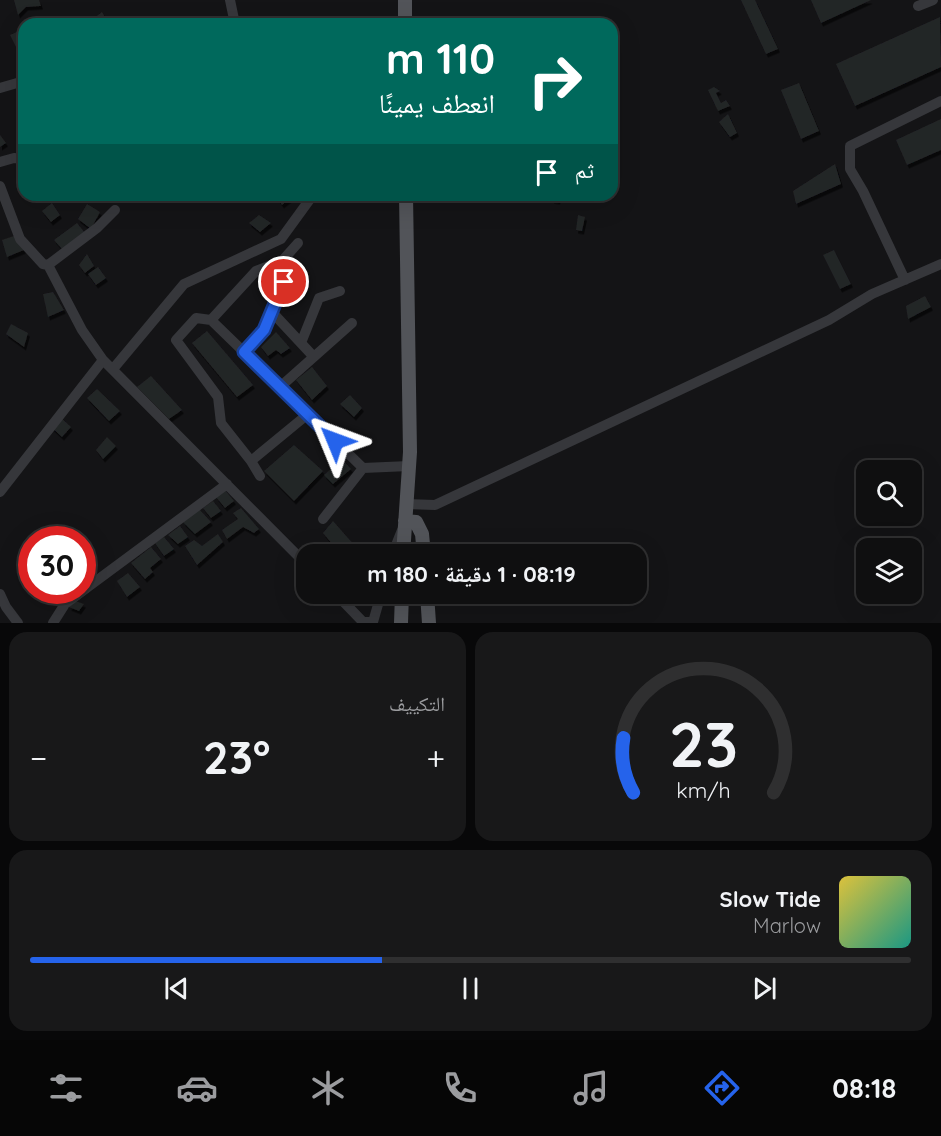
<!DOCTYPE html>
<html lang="ar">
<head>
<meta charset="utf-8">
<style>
	:root { --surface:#0f0f10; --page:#181819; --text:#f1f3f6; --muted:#9b9c9f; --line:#2f2f30; --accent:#2563eb }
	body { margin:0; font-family:Quicksand,"Noto Naskh Arabic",sans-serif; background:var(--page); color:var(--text); direction:rtl; height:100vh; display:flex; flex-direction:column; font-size:22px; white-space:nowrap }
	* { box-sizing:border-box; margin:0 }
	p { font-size:20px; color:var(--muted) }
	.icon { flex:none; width:33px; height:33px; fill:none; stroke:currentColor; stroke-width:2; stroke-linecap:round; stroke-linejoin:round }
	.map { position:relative; height:623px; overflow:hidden; direction:ltr }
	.drawer { display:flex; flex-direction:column; gap:9px; padding:9px; background:#080809; flex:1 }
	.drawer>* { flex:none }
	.hud { position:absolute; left:18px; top:18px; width:600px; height:183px; border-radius:18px; box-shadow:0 6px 24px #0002,0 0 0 2px var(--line); direction:rtl; background:#00695c; color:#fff; overflow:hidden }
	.buttons { position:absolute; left:856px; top:460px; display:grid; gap:12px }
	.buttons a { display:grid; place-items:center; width:66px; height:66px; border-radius:12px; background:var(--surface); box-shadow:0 6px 24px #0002,0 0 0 2px var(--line); font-size:30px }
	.speed { position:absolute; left:18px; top:526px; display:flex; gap:12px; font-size:30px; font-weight:700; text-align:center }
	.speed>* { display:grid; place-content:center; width:78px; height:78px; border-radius:50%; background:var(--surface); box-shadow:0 6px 24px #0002,0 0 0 2px var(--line); line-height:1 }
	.speed .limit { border:9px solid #d22; background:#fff; color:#111 }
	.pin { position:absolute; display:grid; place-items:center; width:51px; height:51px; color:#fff; margin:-26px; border:3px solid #fff; border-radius:50%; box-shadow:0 2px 6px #0007 }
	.me { position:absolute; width:66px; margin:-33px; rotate:314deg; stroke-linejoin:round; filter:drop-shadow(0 0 4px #0008) }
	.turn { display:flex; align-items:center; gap:21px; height:126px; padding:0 24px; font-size:27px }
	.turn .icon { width:78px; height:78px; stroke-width:2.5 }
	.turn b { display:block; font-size:42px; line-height:51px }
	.then { display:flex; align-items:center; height:57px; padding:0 24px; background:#0003; gap:12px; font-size:22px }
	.big { font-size:45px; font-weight:700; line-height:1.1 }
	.drawer .tile { flex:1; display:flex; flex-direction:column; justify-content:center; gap:9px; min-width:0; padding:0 21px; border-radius:18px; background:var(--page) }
	.drawer .dial { align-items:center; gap:0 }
	.dial svg { height:156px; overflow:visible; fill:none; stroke:var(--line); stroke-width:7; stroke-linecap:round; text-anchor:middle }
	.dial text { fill:var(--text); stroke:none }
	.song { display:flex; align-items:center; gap:18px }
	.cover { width:72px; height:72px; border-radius:9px; background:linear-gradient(135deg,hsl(50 70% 55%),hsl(170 70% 35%)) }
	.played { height:6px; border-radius:3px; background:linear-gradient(90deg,var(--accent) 40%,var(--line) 40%) }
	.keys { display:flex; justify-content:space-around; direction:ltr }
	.heat { display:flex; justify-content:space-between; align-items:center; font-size:33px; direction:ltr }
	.drawer .tiles { flex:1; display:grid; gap:9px; grid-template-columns:1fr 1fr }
	.tile:last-child { grid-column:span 2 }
	.trip { position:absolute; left:296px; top:544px; width:351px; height:60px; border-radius:18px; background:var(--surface); box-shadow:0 6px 24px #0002,0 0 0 2px var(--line); font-weight:700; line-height:60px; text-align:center; direction:rtl }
	.tab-bar { display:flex; height:96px; justify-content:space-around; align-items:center; background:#060606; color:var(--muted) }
	.tab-bar .icon { width:42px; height:42px }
	.tab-bar .active { color:var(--accent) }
	.tab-bar b { font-size:27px; color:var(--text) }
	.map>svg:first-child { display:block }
	.building { fill:#242527; filter:url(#shadow) }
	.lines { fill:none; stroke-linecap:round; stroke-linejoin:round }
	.minor { stroke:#36373b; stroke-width:10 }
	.major { stroke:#525459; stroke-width:14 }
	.route-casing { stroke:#184099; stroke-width:15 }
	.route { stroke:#2563eb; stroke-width:10 }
</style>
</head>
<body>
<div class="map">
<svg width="941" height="623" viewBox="0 0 941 623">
	<defs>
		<filter id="shadow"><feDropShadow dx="2" dy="3.5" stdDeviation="0" flood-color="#0009"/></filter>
	</defs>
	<rect width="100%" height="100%" fill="#141416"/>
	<path class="building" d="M14 0H39L41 6 26 7 18 15Z
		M741 0H755L778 49 766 54Z
		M811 0H871L821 23Z
		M102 12 108 22 116 16 119 24H94L92 20Z
		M940 17 941 67 855 106 836 64Z
		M226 19V24H215V21Z
		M24 29V49L18 51 10 35Z
		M799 83 819 131 801 139 781 90Z
		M714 87 720 91 716 93 721 103 726 100 730 106 718 111 708 90Z
		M728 114 737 133 730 137 719 122Z
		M941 119V150L907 165 896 140Z
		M0 135 6 143 0 147Z
		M835 164 841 184 796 204 793 191Z
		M275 195H290L291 198 282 205Z
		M552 195H560L558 201 552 200Z
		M52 203 60 215 51 222 42 211Z
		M87 204 100 212 91 229 78 219Z
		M259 215 271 223 260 232 249 223Z
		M578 215 585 217 582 231 576 230Z
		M77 223 85 233 62 249 54 240Z
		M14 236 24 250 7 257 2 240Z
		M834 250 851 284 840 289 823 255Z
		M87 254 94 266 85 273 79 265Z
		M98 267 106 278 96 285 88 274Z
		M53 292 64 310 48 317 43 294Z
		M925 296 931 307 908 319 906 306Z
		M11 324 28 333 24 347 6 334Z
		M207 331 253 385 237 397 192 343Z
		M276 332 290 348 281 354 276 350 268 356 261 347Z
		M312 367 327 386 312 400 296 380Z
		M151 376 182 410 169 419 137 387Z
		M97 389 120 411 109 421 87 398Z
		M350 395 362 408 354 417 340 404Z
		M59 416 71 427 62 437 50 426Z
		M107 437 116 446 103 459 96 450Z
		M294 445 323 471 294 501 264 471Z
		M342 459 351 469 333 484 324 475Z
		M225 490 234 501 225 508 216 497Z
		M213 501 221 511 211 518 203 508Z
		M241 508 259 529 254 533 243 527 227 539 222 530 238 519 233 513Z
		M199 509 211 522 195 534 183 522Z
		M333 521 363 555H323L333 545 323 533Z
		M180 526 188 537 178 544 168 535Z
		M218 534 223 542 197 565 185 546 194 540 202 546Z
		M164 537 174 549 164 556 155 543Z
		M151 547 161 559 150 568 153 572 145 579 131 563Z
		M128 573 140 587 127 597 117 581Z
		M75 601 84 604 79 611 69 607Z"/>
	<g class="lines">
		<path class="minor" d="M230 0 235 24
			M918 6 933 0
			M0 88 24 81
			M0 162 14 158 24 159
			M0 186 20 239 43 264 48 265 82 330 103 360 306 564
			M298 243 282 261 256 271 211 320 363 468
			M48 265 97 228 115 210
			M905 280 863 191 850 169V146L941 101
			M272 312 313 356
			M211 320 196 318 176 340 218 397 221 423 251 461
			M301 343 319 298 340 291
			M244 352 264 330 290 266 282 261
			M113 369 184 284 281 239 313 195
			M280 387 352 323
			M260 476 251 461 308 414
			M0 492 103 360
			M406 504 435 505 829 320 872 294 941 264
			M323 519 363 468 409 466
			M392 555 402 530
			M0 594 6 607 18 623
			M336 594 363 622H373L381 594
			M53 623 65 604 227 484"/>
		<path class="major" d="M405 24V0
			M405 521 416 522 422 534 424 555
			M403 555 410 452 406 195
			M427 594 429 623
			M401 623 402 594"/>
	</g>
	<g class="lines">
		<defs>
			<path id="route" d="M284 282 264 330 244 352 335 441"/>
		</defs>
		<use href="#route" class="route-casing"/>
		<use href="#route" class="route"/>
	</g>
</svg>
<div class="buttons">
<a><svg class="icon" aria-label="search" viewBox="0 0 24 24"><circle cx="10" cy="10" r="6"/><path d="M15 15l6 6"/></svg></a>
<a><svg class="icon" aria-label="layers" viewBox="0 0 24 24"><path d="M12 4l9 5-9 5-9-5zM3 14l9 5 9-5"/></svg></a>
</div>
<div class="speed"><div class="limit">30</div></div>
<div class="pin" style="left:284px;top:282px;background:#d93025"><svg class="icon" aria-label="arrive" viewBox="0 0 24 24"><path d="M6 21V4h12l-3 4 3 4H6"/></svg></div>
<svg class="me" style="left:335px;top:441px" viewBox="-20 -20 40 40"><path d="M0-17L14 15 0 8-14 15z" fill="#2563eb" stroke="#fff" stroke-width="4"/></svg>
<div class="trip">08:19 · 1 دقيقة · 180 m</div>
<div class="hud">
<div class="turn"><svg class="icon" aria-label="right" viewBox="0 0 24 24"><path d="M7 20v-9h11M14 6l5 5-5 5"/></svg><div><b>110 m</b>انعطف يمينًا</div></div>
<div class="then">ثم<svg class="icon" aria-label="arrive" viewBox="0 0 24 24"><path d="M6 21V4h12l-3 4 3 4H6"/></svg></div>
</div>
</div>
<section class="drawer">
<div class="tiles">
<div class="tile dial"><svg viewBox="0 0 100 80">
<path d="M14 69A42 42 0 1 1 86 69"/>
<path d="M14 69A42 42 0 0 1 9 41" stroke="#2563eb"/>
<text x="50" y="56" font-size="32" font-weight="700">23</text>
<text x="50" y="72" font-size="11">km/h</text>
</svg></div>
<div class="tile"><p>التكييف</p>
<div class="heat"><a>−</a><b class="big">23°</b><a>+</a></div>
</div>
<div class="tile">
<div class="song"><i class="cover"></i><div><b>Slow Tide</b><p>Marlow</p></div></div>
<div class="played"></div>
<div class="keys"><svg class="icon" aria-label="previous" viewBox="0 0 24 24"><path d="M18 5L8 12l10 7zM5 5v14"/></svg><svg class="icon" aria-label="pause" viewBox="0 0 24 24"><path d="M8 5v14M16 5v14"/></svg><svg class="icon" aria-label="next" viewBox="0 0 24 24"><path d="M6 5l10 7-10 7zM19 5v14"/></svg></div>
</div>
</div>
</section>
<nav class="tab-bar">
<b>08:18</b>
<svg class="icon active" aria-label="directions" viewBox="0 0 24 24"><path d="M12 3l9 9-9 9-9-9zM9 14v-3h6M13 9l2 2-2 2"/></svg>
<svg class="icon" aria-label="music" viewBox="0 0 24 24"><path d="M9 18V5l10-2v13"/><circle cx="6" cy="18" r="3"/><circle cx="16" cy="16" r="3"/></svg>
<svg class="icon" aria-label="phone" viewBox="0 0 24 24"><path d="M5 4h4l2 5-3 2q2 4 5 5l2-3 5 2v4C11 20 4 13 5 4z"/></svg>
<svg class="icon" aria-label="climate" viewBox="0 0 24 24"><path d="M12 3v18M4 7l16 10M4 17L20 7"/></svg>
<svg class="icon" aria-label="car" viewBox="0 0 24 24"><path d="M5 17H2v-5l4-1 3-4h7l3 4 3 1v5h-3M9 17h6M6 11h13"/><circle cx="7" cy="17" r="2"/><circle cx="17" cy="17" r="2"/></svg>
<svg class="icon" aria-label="filters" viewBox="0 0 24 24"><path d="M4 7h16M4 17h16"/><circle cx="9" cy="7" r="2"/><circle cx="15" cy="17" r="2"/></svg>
</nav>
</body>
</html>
